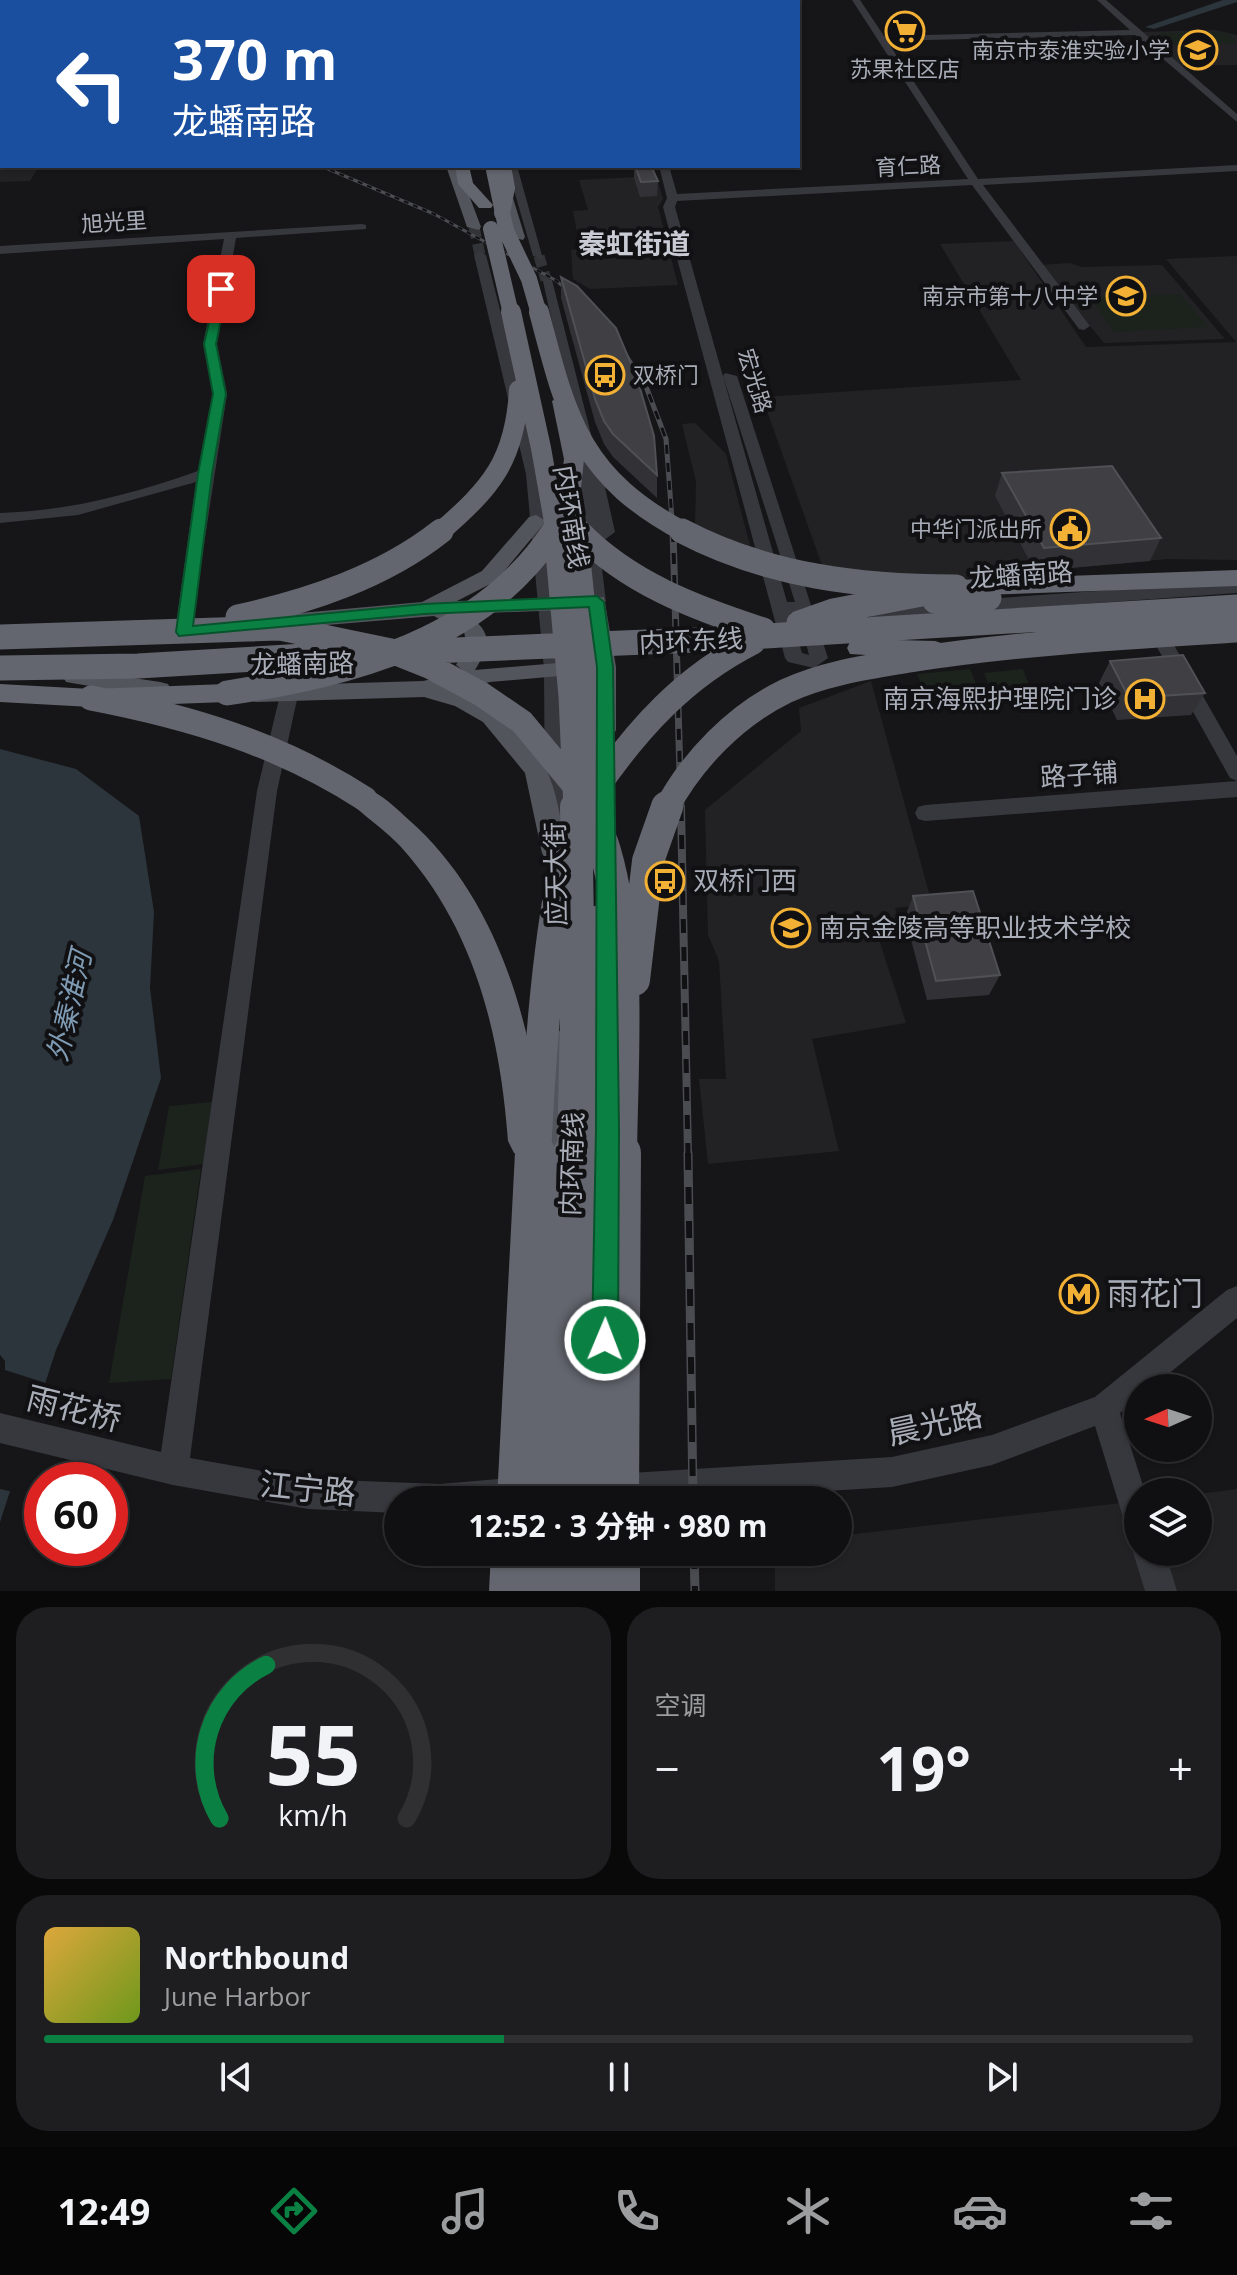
<!DOCTYPE html>
<html lang="zh">
<head>
<meta charset="utf-8">
<style>
	:root { --surface:#101012; --page:#1e1e20; --text:#f1f3f6; --muted:#9c9d9f; --line:#303032; --accent:#0b8043 }
	body { margin:0; font-family:"Open Sans","Noto Sans SC",sans-serif; background:var(--page); color:var(--text); height:100vh; display:flex; flex-direction:column; font-size:30px; white-space:nowrap }
	* { box-sizing:border-box; margin:0 }
	p { font-size:26px; color:var(--muted) }
	.icon { flex:none; width:44px; height:44px; fill:none; stroke:currentColor; stroke-width:2; stroke-linecap:round; stroke-linejoin:round }
	.map { position:relative; height:1591px; overflow:hidden }
	.side { display:flex; flex-direction:column; gap:16px; padding:16px; background:#09090a; flex:1 }
	.side>* { flex:none }
	.guide { position:absolute; left:0px; top:0px; width:800px; height:168px; box-shadow:0 2px 6px #0004,0 0 0 2px var(--line); background:#1a4fa0; color:#fff; overflow:hidden }
	.needle { width:52px; rotate:267deg }
	.controls { position:absolute; left:1124px; top:1374px; display:grid; gap:16px }
	.controls a { display:grid; place-items:center; width:88px; height:88px; border-radius:50%; background:var(--surface); box-shadow:0 2px 6px #0004,0 0 0 2px var(--line); font-size:40px }
	.speed { position:absolute; left:24px; top:1462px; display:flex; gap:16px; font-size:40px; font-weight:700; text-align:center }
	.speed>* { display:grid; place-content:center; width:104px; height:104px; border-radius:50%; background:var(--surface); box-shadow:0 2px 6px #0004,0 0 0 2px var(--line); line-height:1 }
	.speed .limit { border:12px solid #d22; background:#fff; color:#111 }
	.pin { position:absolute; display:grid; place-items:center; width:68px; height:68px; color:#fff; margin:-34px; border-radius:16px; box-shadow:0 4px 12px #0006 }
	.me { position:absolute; width:88px; margin:-44px; rotate:1deg; stroke-linejoin:round; filter:drop-shadow(0 0 6px #0008) }
	.turn { display:flex; align-items:center; gap:28px; height:168px; padding:0 40px; font-size:36px }
	.turn .icon { width:104px; height:104px; stroke-width:2.5 }
	.turn b { display:block; font-size:56px; line-height:68px }
	.big { font-size:60px; font-weight:700; line-height:1.1 }
	.side .widget { flex:1; display:flex; flex-direction:column; justify-content:center; gap:12px; min-width:0; padding:0 28px; border-radius:32px; background:var(--page) }
	.side .dial { align-items:center; gap:0 }
	.dial svg { height:208px; overflow:visible; fill:none; stroke:var(--line); stroke-width:7; stroke-linecap:round; text-anchor:middle }
	.dial text { fill:var(--text); stroke:none }
	.song { display:flex; align-items:center; gap:24px }
	.cover { width:96px; height:96px; border-radius:12px; background:linear-gradient(135deg,hsl(40 70% 55%),hsl(80 70% 35%)) }
	.played { height:8px; border-radius:4px; background:linear-gradient(90deg,var(--accent) 40%,var(--line) 40%) }
	.keys { display:flex; justify-content:space-around; direction:ltr }
	.heat { display:flex; justify-content:space-between; align-items:center; font-size:44px; direction:ltr }
	.side .tiles { flex:1; display:grid; gap:16px; grid-template-columns:1fr 1fr }
	.widget:last-child { grid-column:span 2 }
	.trip { position:absolute; left:384px; top:1486px; width:468px; height:80px; border-radius:40px; background:var(--surface); box-shadow:0 2px 6px #0004,0 0 0 2px var(--line); font-weight:700; line-height:80px; text-align:center }
	.menu { display:flex; height:128px; justify-content:space-around; align-items:center; background:#060607; color:var(--muted) }
	.menu .icon { width:56px; height:56px }
	.menu .current { color:var(--accent) }
	.menu b { font-size:36px; color:var(--text) }
	.map>svg:first-child { display:block }
	.built { fill:#222225 }
	.green { fill:#1c231d }
	.water { fill:#2c353c }
	.pier { fill:#161618 }
	.lines { fill:none; stroke-linecap:round; stroke-linejoin:round }
	.river { fill:#2c353c; fill-rule:evenodd }
	.minor-tunnel { stroke:#333438; stroke-width:11; stroke-dasharray:11 6; stroke-linecap:butt }
	.minor { fill:#37383d; fill-rule:evenodd }
	.major { fill:#53555c; fill-rule:evenodd }
	.highway { fill:#63666e; fill-rule:evenodd }
	.rail-far4-casing { stroke:#4a4c52; stroke-width:3 }
	.rail-far3-casing { stroke:#4a4c52; stroke-width:5 }
	.rail-far2-casing { stroke:#4a4c52; stroke-width:7 }
	.rail-far1-casing { stroke:#4a4c52; stroke-width:8 }
	.rail-casing { stroke:#4a4c52; stroke-width:9 }
	.rail-far4 { stroke:#111113; stroke-width:2; stroke-dasharray:5; stroke-linecap:butt }
	.rail-far3 { stroke:#111113; stroke-width:3; stroke-dasharray:9; stroke-linecap:butt }
	.rail-far2 { stroke:#111113; stroke-width:4; stroke-dasharray:11; stroke-linecap:butt }
	.rail-far1 { stroke:#111113; stroke-width:5; stroke-dasharray:14; stroke-linecap:butt }
	.rail { stroke:#111113; stroke-width:6; stroke-dasharray:17; stroke-linecap:butt }
	.highway-bridge-far4 { stroke:#63666e; stroke-width:16 }
	.highway-bridge-far3 { stroke:#63666e; stroke-width:20 }
	.highway-bridge-far2 { stroke:#63666e; stroke-width:25 }
	.highway-bridge-far1 { stroke:#63666e; stroke-width:32 }
	.highway-bridge { stroke:#63666e; stroke-width:40 }
	.wall { fill:#323236 }
	.building { fill:#3f3f44; stroke:#4f5156; stroke-width:2 }
	.route { fill:#0b8043; stroke:#07532c; stroke-width:2 }
	.labels { text-anchor:middle; stroke-width:8; stroke-linejoin:round; paint-order:stroke }
	.far-poi-label { font-size:22px; fill:#a8adb8; stroke:#111113; text-anchor:end }
	.far-street-label { font-size:22px; fill:#a8adb8; stroke:#111113 }
	.street-label { font-size:26px; fill:#a8adb8; stroke:#111113 }
	.poi-label { font-size:26px; fill:#a8adb8; stroke:#111113; text-anchor:start }
	.far-district-label { font-size:28px; font-weight:bold; fill:#c9ccd4; stroke:#111113 }
	.water-label { font-size:28px; font-style:italic; fill:#7f9bb3; stroke:#111113 }
	.near-poi-label { font-size:32px; fill:#a8adb8; stroke:#111113; text-anchor:start }
	.near-street-label { font-size:32px; fill:#a8adb8; stroke:#111113 }
</style>
</head>
<body>
<div class="map">
<svg width="1237" height="1591" viewBox="0 0 1237 1591">
	<rect width="100%" height="100%" fill="#161618"/>
	<path class="built" d="M1214 30 1237 35V65L1177 66 1137 32Z
		M0 110 2 166H39L30 181 0 182Z
		M656 176 663 199 658 207 678 285 590 289 573 279 571 250 580 249 573 211 588 210 579 180Z
		M1014 241 1086 347 1236 342 1166 259 1237 256V560L1167 559 957 579 823 568 762 397 1021 380 940 244Z
		M1070 263 1082 267 1162 265 1225 339 1104 343 1040 265Z
		M695 423 726 454 752 553 695 525 696 482 682 424Z
		M871 681 932 904 895 908 898 919 873 921 906 1023 812 1039 839 1151 708 1164 699 1079H726L719 961 708 935 705 810 801 731 799 708Z
		M1237 1489V1591H775V1552H838V1536L1138 1501V1552H1198V1494Z"/>
	<path class="green" d="M1215 32 1229 34 1237 43 1165 45 1158 37 1161 33Z
		M1180 294 1209 327 1115 332 1089 298Z
		M970 669 978 689 925 694 917 674Z
		M1023 669 1029 685 990 688 984 673Z
		M212 1102 203 1164 158 1170 169 1106Z
		M201 1169 171 1379 109 1383 145 1176Z"/>
	<path class="water" d="M0 749 76 769 139 816 154 912 150 988 161 1078 113 1220 56 1350 0 1522Z"/>
	<path class="pier" d="M0 1355 5 1361V1370L49 1384 14 1492 0 1489Z"/>
	<g class="lines">
		<path class="river" d="M1223 0H1237V2L1154 29 1145 27Z"/>
		<path class="minor-tunnel" d="M474 227 480 255
			M539 256 546 280"/>
		<path class="minor" d="M110 0H123L125 2H112Z
			M295 0H304L305 2H296Z
			M616 0H624L625 2H617Z
			M852 0H860L884 36 1130 30 1097 0H1106L1237 114V122L1135 35 887 41 978 179 1237 165V171L983 185 1090 326 1084 330 1079 329 972 185 677 201 675 207 787 602H795L723 376 725 373 737 376 828 658 814 668 788 662 785 658 663 207 667 198 659 166H669L677 194 968 179ZM790 613H798L809 655 802 653Z
			M0 107H2V113H0Z
			M507 166H517L543 259 533 256Z
			M362 224 366 225V229L236 238 217 344 227 394 190 636H178L175 632 196 482 78 515 0 523V513C69 511 133 494 198 471L213 394 203 344 224 239 0 254V246Z
			M480 251 486 255 542 474 562 669 565 816 562 822H548L545 816 544 669 526 474 474 255Z
			M542 277 552 280 591 434 589 437 584 438 577 434Z
			M580 447 587 451 589 461 600 465 615 532 599 544 606 602 597 608 588 602 573 451Z
			M1237 581V593L874 619 865 613 874 607Z
			M1153 618 1162 624 1237 756V781L1230 778 1144 624Z
			M289 688 298 695 277 791 190 1458 308 1479 440 1484 522 1477 533 1481 537 1492 534 1500H398V1513L308 1509 173 1485 0 1443V1413L161 1452 257 791 280 695Z
			M1237 781V797L925 821 918 819 915 813 918 807 925 805Z
			M1237 1286V1318L1151 1388H1138V1399L1120 1413 1145 1492H1138V1532L1127 1528 1123 1517 1095 1426 992 1465 892 1487 682 1500H604L599 1489 603 1478 614 1474 892 1457 992 1435 1095 1397 1227 1290Z
			M1138 1541V1552H1165L1177 1591H1145L1133 1552Z"/>
		<path class="major" d="M406 0H416L417 2H407Z
			M434 0H444L445 2H435Z
			M446 166H458L481 227 479 230 467 227Z
			M497 179 508 182 525 237 523 240 511 237 496 182Z
			M536 515 546 521 496 581 457 601 604 597 616 667V730L613 736 605 738 597 736 594 730V673L490 682 455 690C493 701 529 732 546 769 558 793 561 826 568 853L564 860 555 863 546 860 542 853 525 773 483 722 455 706 424 697 256 702 248 700 245 694 248 688 256 686 423 681 465 672 456 665 467 646 464 632 434 616 267 630 260 628 257 623 260 618 267 616 422 602 482 571 529 517ZM588 609 593 660 475 670 489 646C484 626 480 623 462 614Z
			M74 669 160 682 168 684 171 690 168 696 160 698 66 682 63 677 66 672Z
			M557 1030 567 1034 571 1043 566 1174 562 1185 551 1189 540 1185 536 1174 543 1043 547 1034Z"/>
		<path class="highway" d="M423 0H435L437 2H425Z
			M455 166H469L473 183 493 205 491 208H479L458 184Z
			M485 166H499L515 233 513 236H501L499 233Z
			M562 395 572 401 584 459 574 465 564 459 552 401Z
			M1237 570V586L954 596 946 593 942 588 946 583 954 580Z
			M859 639 935 641 944 644 947 650 944 656 935 659 850 654 847 648 850 642Z
			M0 684 91 689 227 684 236 686 240 693 236 700 227 702 91 707 0 702Z
			M365 788C382 794 396 808 409 820 499 899 533 1027 544 1141L538 1153 526 1158 514 1153 508 1141C500 1034 475 929 401 847 387 832 370 820 355 807L351 799 355 791Z
			M491 1552H640V1591H489Z"/>
		<defs>
			<path id="rail-far4" d="M321 166 434 214 557 281 577 301"/>
			<path id="rail-far3" d="M621 348 647 389 666 439 673 533"/>
			<path id="rail-far2" d="M673 531 681 809"/>
			<path id="rail-far1" d="M681 807 688 1155"/>
			<path id="rail" d="M688 1153 693 1500
				M694 1552 695 1591"/>
		</defs>
		<use href="#rail-far4" class="rail-far4-casing"/>
		<use href="#rail-far3" class="rail-far3-casing"/>
		<use href="#rail-far2" class="rail-far2-casing"/>
		<use href="#rail-far1" class="rail-far1-casing"/>
		<use href="#rail" class="rail-casing"/>
		<use href="#rail-far4" class="rail-far4"/>
		<use href="#rail-far3" class="rail-far3"/>
		<use href="#rail-far2" class="rail-far2"/>
		<use href="#rail-far1" class="rail-far1"/>
		<use href="#rail" class="rail"/>
		<path class="highway-bridge-far4" d="M502 213 507 188 503 166
			M491 229 511 314
			M507 233 529 279 539 314"/>
		<path class="highway-bridge-far3" d="M511 312 541 448 556 533
			M539 312C567 419 580 477 686 533
			M553 497 580 533
			M439 533C491 488 515 461 519 390
			M553 533 570 497 574 459"/>
		<path class="highway-bridge-far2" d="M556 531 571 696 576 809
			M578 531C628 583 695 608 763 630
			M682 531C768 576 860 587 956 587
			M577 550 595 723 597 809
			M935 601 989 598
			M238 617C309 601 383 577 441 531
			M799 623 833 611 932 592
			M0 637 280 628 391 651 431 667 481 694 522 722 575 786 586 809
			M407 652 718 639 1237 607
			M0 668 138 666 354 653
			M227 693C351 674 481 642 554 531
			M91 698C190 717 280 744 365 799
			M594 792C637 729 684 677 753 642
			M666 809C692 760 736 715 786 691 825 673 868 667 910 660 1018 643 1128 637 1237 630"/>
		<path class="highway-bridge-far1" d="M585 807C592 821 601 836 605 851 632 943 622 1060 621 1155
			M597 807V823
			M634 980 648 861 667 807
			M535 1155C540 1057 546 960 565 863
			M573 1155 578 926 576 807
			M599 1155 600 921"/>
		<path class="highway-bridge" d="M517 1500 535 1153
			M556 1500 573 1153
			M592 1500 599 1153
			M619 1500 621 1153"/>
	</g>
	<path class="wall" d="M634 166H651L658 181 657 196 640 197 634 178Z
		M561 277 657 475V498L613 457 604 444 595 422 561 298Z
		M1002 473 1161 538 1150 561 1035 571 995 496Z
		M1110 661 1205 693 1191 715 1117 720 1099 683Z
		M913 896 1000 975 989 995 927 1000 905 917Z"/>
	<path class="building" d="M635 166H651L658 181 641 182Z
		M561 277 577 286 616 328 637 378 654 436 657 475 613 434 604 421 595 399Z
		M1112 466 1161 538 1044 548 1002 473Z
		M1183 655 1205 693 1129 698 1110 661Z
		M973 891 1000 975 936 981 913 896Z"/>
	<path class="route" d="M217 287 227 289 216 344 226 394 212 474 193 626 424 604 597 596 604 602 613 667 619 1130 618 1340 614 1349 605 1352 596 1349 592 1340 596 1130 597 667 589 607 424 614 179 636 176 632 198 474 213 394 204 344Z"/>
	<defs>
		<symbol id="supermarket-ring" viewBox="-11 -11 22 22"><circle r="9.5" fill="#111113" stroke="#f2b134" stroke-width="1.5"/><path d="M-6-5.5h2.5l.6 2H6L4.5 2H-2.5L-4.4-4H-6ZM-1.5 3.2a1.3 1.3 0 1 0 .1 0ZM3 3.2a1.3 1.3 0 1 0 .1 0Z" fill="#f2b134"/></symbol>
		<symbol id="school-ring" viewBox="-11 -11 22 22"><circle r="9.5" fill="#111113" stroke="#f2b134" stroke-width="1.5"/><path d="M0-5L7-2L0 1L-7-2ZM-4 1L0 2.5L4 1V4Q0 6-4 4Z" fill="#f2b134"/></symbol>
		<symbol id="bus-ring" viewBox="-11 -11 22 22"><circle r="9.5" fill="#111113" stroke="#f2b134" stroke-width="1.5"/><path d="M-5-6H5V4H4V6H2V4H-2V6H-4V4H-5ZM-3.5-4V0h7V-4ZM-3.5 1.2v1.5H-2V1.2ZM2 1.2v1.5H3.5V1.2Z" fill="#f2b134"/></symbol>
		<symbol id="civic-ring" viewBox="-11 -11 22 22"><circle r="9.5" fill="#111113" stroke="#f2b134" stroke-width="1.5"/><path d="M-.6-6.5H3V-4.5H.6V-3L4-1V1h2V6H-6V1h2V-1L-.6-3ZM-1.2 2.5V6h2.4V2.5Z" fill="#f2b134"/></symbol>
		<symbol id="hospital-ring" viewBox="-11 -11 22 22"><circle r="9.5" fill="#111113" stroke="#f2b134" stroke-width="1.5"/><path d="M-5-5h3v3.5h4V-5h3V5h-3V1.5h-4V5h-3Z" fill="#f2b134"/></symbol>
		<symbol id="university-ring" viewBox="-11 -11 22 22"><circle r="9.5" fill="#111113" stroke="#f2b134" stroke-width="1.5"/><path d="M0-5L7-2L0 1L-7-2ZM-4 1L0 2.5L4 1V4Q0 6-4 4Z" fill="#f2b134"/></symbol>
		<symbol id="metro-ring" viewBox="-11 -11 22 22"><circle r="9.5" fill="#111113" stroke="#f2b134" stroke-width="1.5"/><path d="M-5.5 5V-5H-3L0 0L3-5H5.5V5H3V-.5L0 4L-3-.5V5Z" fill="#f2b134"/></symbol>
	</defs>
	<g fill-rule="evenodd">
		<use href="#supermarket-ring" x="883" y="9" width="44" height="44"/>
		<use href="#school-ring" x="1176" y="28" width="44" height="44"/>
		<use href="#school-ring" x="1104" y="274" width="44" height="44"/>
		<use href="#bus-ring" x="583" y="353" width="44" height="44"/>
		<use href="#civic-ring" x="1048" y="507" width="44" height="44"/>
		<use href="#hospital-ring" x="1123" y="677" width="44" height="44"/>
		<use href="#bus-ring" x="643" y="859" width="44" height="44"/>
		<use href="#university-ring" x="769" y="906" width="44" height="44"/>
		<use href="#metro-ring" x="1057" y="1272" width="44" height="44"/>
	</g>
	<g class="labels">
		<g class="far-poi-label">
			<text x="1170" y="58">南京市泰淮实验小学</text>
			<text x="905" y="77" text-anchor="middle">苏果社区店</text>
			<text x="1098" y="304">南京市第十八中学</text>
			<text x="633" y="383" text-anchor="start">双桥门</text>
			<text x="1042" y="537">中华门派出所</text>
		</g>
		<g class="far-street-label">
			<text transform="translate(908 166) rotate(-3)" y="8">育仁路</text>
			<text transform="translate(114 222) rotate(-4)" y="8">旭光里</text>
			<text transform="translate(755 381) rotate(73)" y="8">宏光路</text>
		</g>
		<g class="street-label">
			<text transform="translate(571 517) rotate(81)" y="9">内环南线</text>
			<text transform="translate(1021 575) rotate(-4)" y="9">龙蟠南路</text>
			<text transform="translate(691 641) rotate(-3)" y="9">内环东线</text>
			<text transform="translate(302 664) rotate(-1)" y="9">龙蟠南路</text>
			<text transform="translate(1079 775) rotate(-4)" y="9">路子铺</text>
			<text transform="translate(556 874) rotate(-91)" y="9">应天大街</text>
			<text transform="translate(572 1164) rotate(-88)" y="9">内环南线</text>
		</g>
		<g class="poi-label">
			<text x="1117" y="708" text-anchor="end">南京海熙护理院门诊</text>
			<text x="693" y="890">双桥门西</text>
			<text x="819" y="937">南京金陵高等职业技术学校</text>
		</g>
		<g class="far-district-label">
			<text x="634" y="254">秦虹街道</text>
		</g>
		<g class="water-label">
			<text transform="translate(69 1006) rotate(-77)" y="10">外秦淮河</text>
		</g>
		<g class="near-poi-label">
			<text x="1107" y="1305">雨花门</text>
		</g>
		<g class="near-street-label">
			<text transform="translate(74 1409) rotate(14)" y="11">雨花桥</text>
			<text transform="translate(935 1424) rotate(-12)" y="11">晨光路</text>
			<text transform="translate(308 1489) rotate(6)" y="11">江宁路</text>
		</g>
	</g>
</svg>
<div class="controls">
<a><svg class="needle" viewBox="-14 -14 28 28"><path d="M0-13l5 13h-10z" fill="#e53935"/><path d="M0 13l5-13h-10z" fill="#9c9d9f"/></svg></a>
<a><svg class="icon" aria-label="layers" viewBox="0 0 24 24"><path d="M12 4l9 5-9 5-9-5zM3 14l9 5 9-5"/></svg></a>
</div>
<div class="speed"><div class="limit">60</div></div>
<div class="pin" style="left:221px;top:289px;background:#d93025"><svg class="icon" aria-label="arrive" viewBox="0 0 24 24"><path d="M6 21V4h12l-3 4 3 4H6"/></svg></div>
<svg class="me" style="left:605px;top:1340px" viewBox="-20 -20 40 40"><circle r="17" fill="#0b8043" stroke="#fff" stroke-width="3"/><path d="M0-11L8 9 0 5-8 9z" fill="#fff"/></svg>
<div class="trip">12:52 · 3 分钟 · 980 m</div>
<div class="guide">
<div class="turn"><svg class="icon" aria-label="left" viewBox="0 0 24 24"><path d="M17 20v-9H6M10 6l-5 5 5 5"/></svg><div><b>370 m</b>龙蟠南路</div></div>
</div>
</div>
<section class="side">
<div class="tiles">
<div class="widget dial"><svg viewBox="0 0 100 80">
<path d="M14 69A42 42 0 1 1 86 69"/>
<path d="M14 69A42 42 0 0 1 32 10" stroke="#0b8043"/>
<text x="50" y="56" font-size="32" font-weight="700">55</text>
<text x="50" y="72" font-size="11">km/h</text>
</svg></div>
<div class="widget"><p>空调</p>
<div class="heat"><a>−</a><b class="big">19°</b><a>+</a></div>
</div>
<div class="widget">
<div class="song"><i class="cover"></i><div><b>Northbound</b><p>June Harbor</p></div></div>
<div class="played"></div>
<div class="keys"><svg class="icon" aria-label="previous" viewBox="0 0 24 24"><path d="M18 5L8 12l10 7zM5 5v14"/></svg><svg class="icon" aria-label="pause" viewBox="0 0 24 24"><path d="M8 5v14M16 5v14"/></svg><svg class="icon" aria-label="next" viewBox="0 0 24 24"><path d="M6 5l10 7-10 7zM19 5v14"/></svg></div>
</div>
</div>
</section>
<nav class="menu">
<b>12:49</b>
<svg class="icon current" aria-label="directions" viewBox="0 0 24 24"><path d="M12 3l9 9-9 9-9-9zM9 14v-3h6M13 9l2 2-2 2"/></svg>
<svg class="icon" aria-label="music" viewBox="0 0 24 24"><path d="M9 18V5l10-2v13"/><circle cx="6" cy="18" r="3"/><circle cx="16" cy="16" r="3"/></svg>
<svg class="icon" aria-label="phone" viewBox="0 0 24 24"><path d="M5 4h4l2 5-3 2q2 4 5 5l2-3 5 2v4C11 20 4 13 5 4z"/></svg>
<svg class="icon" aria-label="climate" viewBox="0 0 24 24"><path d="M12 3v18M4 7l16 10M4 17L20 7"/></svg>
<svg class="icon" aria-label="car" viewBox="0 0 24 24"><path d="M5 17H2v-5l4-1 3-4h7l3 4 3 1v5h-3M9 17h6M6 11h13"/><circle cx="7" cy="17" r="2"/><circle cx="17" cy="17" r="2"/></svg>
<svg class="icon" aria-label="filters" viewBox="0 0 24 24"><path d="M4 7h16M4 17h16"/><circle cx="9" cy="7" r="2"/><circle cx="15" cy="17" r="2"/></svg>
</nav>
</body>
</html>
